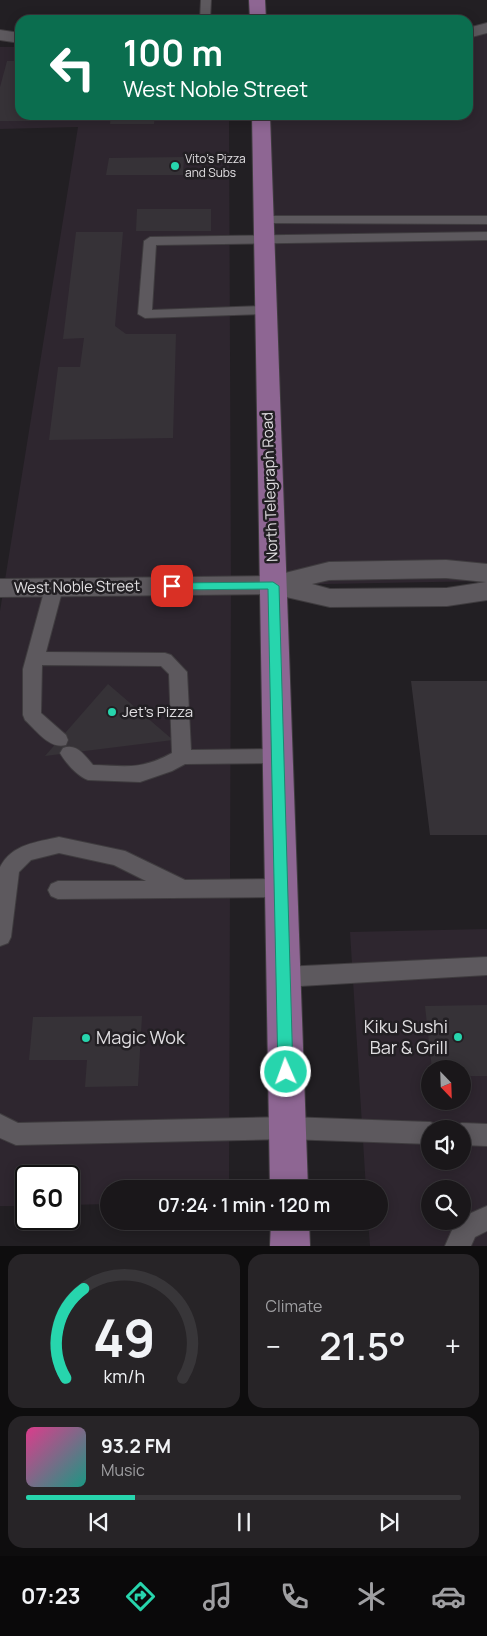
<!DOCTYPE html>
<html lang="en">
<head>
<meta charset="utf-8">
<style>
	:root { --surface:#1a171a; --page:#272427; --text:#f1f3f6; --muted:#9f9fa2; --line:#383639; --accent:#27d5ad }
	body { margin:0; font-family:Manrope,sans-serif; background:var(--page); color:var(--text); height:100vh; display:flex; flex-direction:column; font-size:19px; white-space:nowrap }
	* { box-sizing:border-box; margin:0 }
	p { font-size:16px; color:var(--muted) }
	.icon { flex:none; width:28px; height:28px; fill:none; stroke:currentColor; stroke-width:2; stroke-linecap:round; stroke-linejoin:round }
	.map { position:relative; height:1246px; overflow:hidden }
	.side { display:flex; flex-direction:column; gap:8px; padding:8px; background:#0e0d0e; flex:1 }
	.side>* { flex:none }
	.guide { position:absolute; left:15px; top:15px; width:458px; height:105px; border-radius:15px; box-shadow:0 2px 12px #0003,0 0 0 1px var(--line); background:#0b6e4f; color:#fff; overflow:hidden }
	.needle { width:32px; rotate:157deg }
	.fabs { position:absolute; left:421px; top:1060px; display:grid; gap:10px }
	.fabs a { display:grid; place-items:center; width:50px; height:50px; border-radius:50%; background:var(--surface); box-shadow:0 2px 12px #0003,0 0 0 1px var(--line); font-size:25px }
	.speed { position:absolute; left:15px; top:1165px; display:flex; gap:10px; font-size:25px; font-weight:700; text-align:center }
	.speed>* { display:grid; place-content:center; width:65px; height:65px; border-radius:50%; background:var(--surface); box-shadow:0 2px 12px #0003,0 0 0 1px var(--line); line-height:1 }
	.speed .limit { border:2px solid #111; border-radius:8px; background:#fff; color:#111 }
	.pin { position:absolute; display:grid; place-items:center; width:42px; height:42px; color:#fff; margin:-21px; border-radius:10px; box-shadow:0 2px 8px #0006 }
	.me { position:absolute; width:55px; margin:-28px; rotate:358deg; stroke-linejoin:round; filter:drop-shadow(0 0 4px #0008) }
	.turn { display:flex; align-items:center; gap:18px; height:105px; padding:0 25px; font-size:22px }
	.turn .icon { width:65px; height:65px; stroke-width:2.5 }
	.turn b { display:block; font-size:35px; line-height:42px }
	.big { font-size:38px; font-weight:600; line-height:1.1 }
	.side .card { flex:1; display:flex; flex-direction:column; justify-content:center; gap:8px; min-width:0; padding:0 18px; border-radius:15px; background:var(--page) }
	.side .dial { align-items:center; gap:0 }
	.dial svg { height:130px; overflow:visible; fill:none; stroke:var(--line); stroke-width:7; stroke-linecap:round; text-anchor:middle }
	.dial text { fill:var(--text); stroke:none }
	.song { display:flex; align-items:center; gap:15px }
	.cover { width:60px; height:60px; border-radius:8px; background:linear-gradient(135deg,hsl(330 70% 55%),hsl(170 70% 35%)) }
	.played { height:5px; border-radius:2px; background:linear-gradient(90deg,var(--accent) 25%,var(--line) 25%) }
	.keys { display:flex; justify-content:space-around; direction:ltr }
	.heat { display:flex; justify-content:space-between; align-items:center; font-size:28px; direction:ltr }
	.side .tiles { flex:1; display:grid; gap:8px; grid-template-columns:1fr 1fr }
	.card:last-child { grid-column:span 2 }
	.trip { position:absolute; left:100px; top:1180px; width:288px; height:50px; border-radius:25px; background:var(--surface); box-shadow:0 2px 12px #0003,0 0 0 1px var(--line); font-weight:600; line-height:50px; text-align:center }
	.tabs { display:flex; height:80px; justify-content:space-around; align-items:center; background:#0a090a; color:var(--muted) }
	.tabs .icon { width:35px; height:35px }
	.tabs .current { color:var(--accent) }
	.tabs b { font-size:22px; color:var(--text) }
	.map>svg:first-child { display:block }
	.built { fill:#2e262f; fill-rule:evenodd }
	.building { fill:#363237 }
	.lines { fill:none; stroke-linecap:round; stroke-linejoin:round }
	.service-casing { stroke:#3f3c3f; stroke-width:2 }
	.minor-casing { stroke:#3f3c3f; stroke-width:2 }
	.primary-casing { stroke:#3f3c3f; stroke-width:2 }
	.service { fill:#5d595e; fill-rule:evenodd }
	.minor { fill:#5d595e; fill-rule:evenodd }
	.primary { fill:#8e6693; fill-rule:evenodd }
	.route { fill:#27d5ad; stroke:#198a70 }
	.poi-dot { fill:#27d5ad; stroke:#221f23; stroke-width:2 }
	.labels { text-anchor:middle; stroke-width:5; stroke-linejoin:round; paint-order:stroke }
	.far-poi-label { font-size:12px; fill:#e0dee1; stroke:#221f23; text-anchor:start }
	.street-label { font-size:15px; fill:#e0dee1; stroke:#221f23 }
	.poi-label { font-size:15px; fill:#e0dee1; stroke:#221f23; text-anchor:start }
	.near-poi-label { font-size:18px; fill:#e0dee1; stroke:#221f23; text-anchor:end }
</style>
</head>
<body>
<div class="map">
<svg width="487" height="1246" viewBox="0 0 487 1246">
	<rect width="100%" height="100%" fill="#221f23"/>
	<path class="built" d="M487 28V581L273 585 261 115H468V33Z
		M0 47H20V115H229L231 586 229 1189H109V1204L69 1205V1176H26V1206H0V611L78 127 0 129Z
		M487 929V1246H370L368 1221H379V1189H366L350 932ZM430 1069H462V1101H430ZM430 1129H462V1161H430ZM430 1189H462V1221H430Z"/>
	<path class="building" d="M7 61H20V115H52L51 121H0V87Z
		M111 115H155L154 124H110Z
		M184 157 183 175H106L109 158Z
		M137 209H211V231H136Z
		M76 232H123L115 326 126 334H176L173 438 49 440 58 367H80L84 338 63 339Z
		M411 681H487V835H430Z
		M108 684 173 740 45 756Z
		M487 1005V1076H462V1069H432L425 1006Z
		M142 1016 138 1086 85 1087 87 1060H29L33 1017Z"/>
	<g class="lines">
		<defs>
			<path id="service" d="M201 0H211L210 20H200Z
				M263 216H487V224L259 223 257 220Z
				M487 232V240L156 245 152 310 266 306 273 310 266 314 145 318 138 314 144 241 150 237Z
				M54 582 60 584 63 588 46 652 165 653 171 655 187 672 191 750 277 749 284 751 287 756 284 761 277 763 185 764 172 771 140 782 88 780C77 776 66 763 60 753L63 748C77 743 84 755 93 765 127 766 141 770 172 753L169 674 161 666 42 665 41 713 66 735 68 740 66 745C50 750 36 730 25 720L23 715V669L45 588 48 584Z
				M59 837 125 851 185 880 281 879 288 882 291 888 288 894 281 897 58 899 51 896 48 890 51 884 58 881H146L114 865 59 853 31 860 19 872 11 937 8 943 0 946V867C12 844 37 842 59 837Z
				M487 957V975L283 987 275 984 272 977 275 970 283 967Z
				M0 1114 18 1123 287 1117 430 1122 438 1125 440 1129H430V1144L287 1139 16 1145 0 1138Z
				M462 1123 487 1124V1146L462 1145V1129H452L454 1126Z
				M487 1206V1231L475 1237 471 1246H445L456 1221H462V1217Z"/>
			<path id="minor" d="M487 23V33L468 38V28Z
				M0 30 20 33V43L0 40Z
				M446 560 487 564V600L447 606 330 607 273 594 0 597V579L273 576 329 562ZM446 578 486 582 447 588 330 589 312 584 329 580Z"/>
			<path id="primary" d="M249 0H265L266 20H250Z
				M252 115H270L308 1189H270Z
				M271 1221H309L310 1246H270Z"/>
		</defs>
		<use href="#service" class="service-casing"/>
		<use href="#minor" class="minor-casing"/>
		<use href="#primary" class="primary-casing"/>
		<use href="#service" class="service"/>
		<use href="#minor" class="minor"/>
		<use href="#primary" class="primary"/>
	</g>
	<path class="route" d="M273 582 279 586 293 1072 291 1076 286 1078 280 1076 278 1072 268 589 172 590 167 586 172 583Z"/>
	<g class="poi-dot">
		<circle cx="175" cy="166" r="5"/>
		<circle cx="112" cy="712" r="5"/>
		<circle cx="458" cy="1037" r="5"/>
		<circle cx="86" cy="1038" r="5"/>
	</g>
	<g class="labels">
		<g class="far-poi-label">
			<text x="185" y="163">Vito's Pizza<tspan x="185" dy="14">and Subs</tspan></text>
		</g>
		<g class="street-label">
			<text transform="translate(270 487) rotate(-92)" y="5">North Telegraph Road</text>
			<text transform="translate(77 587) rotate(-1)" y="5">West Noble Street</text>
		</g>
		<g class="poi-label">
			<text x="122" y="717">Jet's Pizza</text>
		</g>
		<g class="near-poi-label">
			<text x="448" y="1033">Kiku Sushi<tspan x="448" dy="21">Bar &amp; Grill</tspan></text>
			<text x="96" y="1044" text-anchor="start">Magic Wok</text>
		</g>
	</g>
</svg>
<div class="fabs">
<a><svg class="needle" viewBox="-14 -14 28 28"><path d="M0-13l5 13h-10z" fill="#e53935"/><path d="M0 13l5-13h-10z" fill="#9f9fa2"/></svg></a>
<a><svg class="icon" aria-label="sound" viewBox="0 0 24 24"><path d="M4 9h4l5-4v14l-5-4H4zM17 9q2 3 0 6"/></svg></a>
<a><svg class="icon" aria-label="search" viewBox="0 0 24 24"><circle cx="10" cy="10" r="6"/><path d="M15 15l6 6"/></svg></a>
</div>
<div class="speed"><div class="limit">60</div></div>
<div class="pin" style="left:172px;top:586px;background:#d93025"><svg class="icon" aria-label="arrive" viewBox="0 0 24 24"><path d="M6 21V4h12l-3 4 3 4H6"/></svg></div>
<svg class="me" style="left:286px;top:1072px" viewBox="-20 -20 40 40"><circle r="17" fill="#27d5ad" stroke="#fff" stroke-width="3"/><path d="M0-11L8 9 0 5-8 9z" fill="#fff"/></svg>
<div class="trip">07:24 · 1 min · 120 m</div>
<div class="guide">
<div class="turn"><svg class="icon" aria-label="left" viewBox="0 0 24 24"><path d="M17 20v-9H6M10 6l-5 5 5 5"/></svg><div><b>100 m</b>West Noble Street</div></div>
</div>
</div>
<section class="side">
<div class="tiles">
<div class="card dial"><svg viewBox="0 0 100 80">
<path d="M14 69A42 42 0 1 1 86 69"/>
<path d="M14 69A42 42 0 0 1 25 14" stroke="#27d5ad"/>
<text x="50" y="56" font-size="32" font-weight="700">49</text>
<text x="50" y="72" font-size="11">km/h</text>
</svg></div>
<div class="card"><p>Climate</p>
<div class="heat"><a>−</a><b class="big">21.5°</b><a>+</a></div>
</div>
<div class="card">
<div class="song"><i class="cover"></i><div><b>93.2 FM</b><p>Music</p></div></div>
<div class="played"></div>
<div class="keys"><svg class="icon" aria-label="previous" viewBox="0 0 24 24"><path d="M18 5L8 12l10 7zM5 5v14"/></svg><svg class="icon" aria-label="pause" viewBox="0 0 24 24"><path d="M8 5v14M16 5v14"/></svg><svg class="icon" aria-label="next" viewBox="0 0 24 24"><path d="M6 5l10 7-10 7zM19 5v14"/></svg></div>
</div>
</div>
</section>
<nav class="tabs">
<b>07:23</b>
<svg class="icon current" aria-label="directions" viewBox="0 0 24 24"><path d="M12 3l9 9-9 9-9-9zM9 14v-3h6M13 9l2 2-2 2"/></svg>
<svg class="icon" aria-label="music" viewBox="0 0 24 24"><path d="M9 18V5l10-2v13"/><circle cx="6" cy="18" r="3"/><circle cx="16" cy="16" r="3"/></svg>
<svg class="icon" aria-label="phone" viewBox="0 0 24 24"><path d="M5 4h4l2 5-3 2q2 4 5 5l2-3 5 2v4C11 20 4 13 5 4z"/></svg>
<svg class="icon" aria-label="climate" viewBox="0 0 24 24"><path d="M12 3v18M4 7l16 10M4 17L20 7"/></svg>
<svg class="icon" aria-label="car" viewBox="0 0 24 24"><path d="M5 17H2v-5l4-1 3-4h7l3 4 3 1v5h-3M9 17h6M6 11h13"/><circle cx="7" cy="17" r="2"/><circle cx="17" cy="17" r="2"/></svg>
</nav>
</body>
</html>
